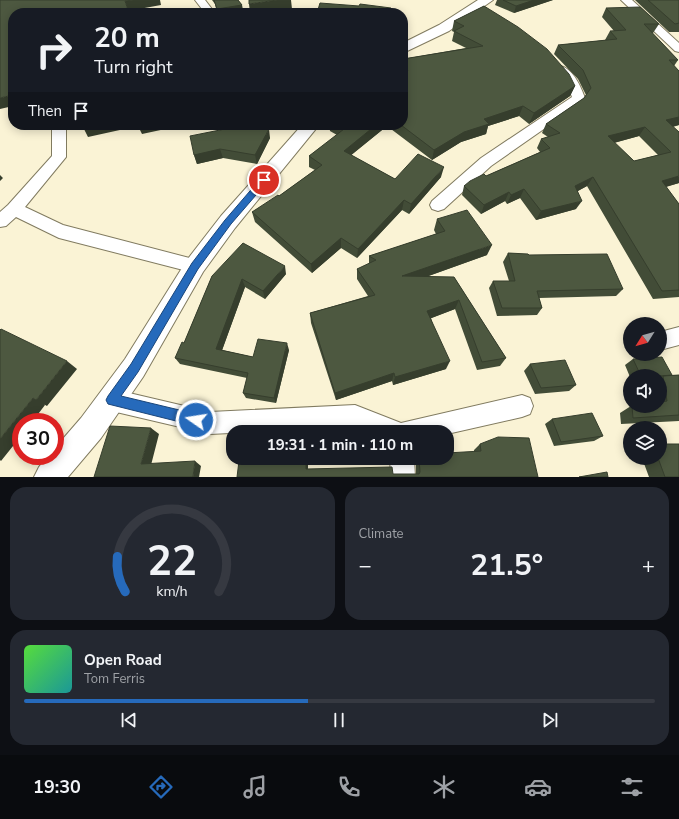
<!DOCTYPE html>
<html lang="en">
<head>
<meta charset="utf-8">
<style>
	:root { --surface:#171b24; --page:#242831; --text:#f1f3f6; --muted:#9ea1a6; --line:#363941; --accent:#266abb }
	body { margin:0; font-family:"Nunito Sans",sans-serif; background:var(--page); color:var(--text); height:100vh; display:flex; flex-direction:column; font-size:15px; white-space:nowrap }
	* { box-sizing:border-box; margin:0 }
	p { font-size:13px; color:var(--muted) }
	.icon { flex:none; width:22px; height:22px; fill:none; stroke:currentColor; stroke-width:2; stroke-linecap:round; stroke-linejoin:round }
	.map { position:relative; height:477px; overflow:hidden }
	.details { display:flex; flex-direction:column; gap:10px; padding:10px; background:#0d0f14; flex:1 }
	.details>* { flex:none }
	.hud { position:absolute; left:8px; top:8px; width:400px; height:122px; border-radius:16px; box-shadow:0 2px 10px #0003; background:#171b24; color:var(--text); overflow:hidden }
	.needle { width:26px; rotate:233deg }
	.fabs { position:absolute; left:623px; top:317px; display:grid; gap:8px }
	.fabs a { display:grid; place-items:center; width:44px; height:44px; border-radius:50%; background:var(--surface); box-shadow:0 2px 10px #0003; font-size:20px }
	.speed { position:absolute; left:12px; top:413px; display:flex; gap:8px; font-size:20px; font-weight:700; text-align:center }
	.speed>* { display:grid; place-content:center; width:52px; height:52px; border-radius:50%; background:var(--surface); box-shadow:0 2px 10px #0003; line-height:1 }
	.speed .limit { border:6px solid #d22; background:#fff; color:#111 }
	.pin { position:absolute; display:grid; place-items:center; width:34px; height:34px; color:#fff; margin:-17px; border:2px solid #fff; border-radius:50%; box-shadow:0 1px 4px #0007 }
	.me { position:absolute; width:44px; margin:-22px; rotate:283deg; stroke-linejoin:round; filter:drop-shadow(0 0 3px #0008) }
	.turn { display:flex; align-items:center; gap:14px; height:84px; padding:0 20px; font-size:18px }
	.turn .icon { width:52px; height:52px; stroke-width:2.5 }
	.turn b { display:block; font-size:28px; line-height:34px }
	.then { display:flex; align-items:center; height:38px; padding:0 20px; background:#0003; gap:8px; font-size:15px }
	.big { font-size:30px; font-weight:700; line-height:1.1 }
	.details .tile { flex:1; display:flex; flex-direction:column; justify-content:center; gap:6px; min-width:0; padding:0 14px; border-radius:16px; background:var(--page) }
	.details .dial { align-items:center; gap:0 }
	.dial svg { height:104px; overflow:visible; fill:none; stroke:var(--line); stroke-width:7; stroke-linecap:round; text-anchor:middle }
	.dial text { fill:var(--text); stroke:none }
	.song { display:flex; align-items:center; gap:12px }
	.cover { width:48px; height:48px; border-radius:6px; background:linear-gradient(135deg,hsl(110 70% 55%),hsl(180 70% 35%)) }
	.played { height:4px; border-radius:2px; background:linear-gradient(90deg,var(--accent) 45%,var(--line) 45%) }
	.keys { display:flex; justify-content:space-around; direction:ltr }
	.heat { display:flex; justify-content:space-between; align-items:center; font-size:22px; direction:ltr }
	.details .tiles { flex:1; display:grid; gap:10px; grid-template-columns:1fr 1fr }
	.tile:last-child { grid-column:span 2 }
	.trip { position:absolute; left:226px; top:425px; width:228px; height:40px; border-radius:16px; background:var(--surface); box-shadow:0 2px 10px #0003; font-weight:700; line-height:40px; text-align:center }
	.menu { display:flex; height:64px; justify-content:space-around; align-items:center; background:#090b0e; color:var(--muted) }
	.menu .icon { width:28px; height:28px }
	.menu .current { color:var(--accent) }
	.menu b { font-size:18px; color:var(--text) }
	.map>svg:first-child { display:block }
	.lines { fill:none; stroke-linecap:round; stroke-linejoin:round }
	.minor-casing { stroke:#817b60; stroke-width:2 }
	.tertiary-casing { stroke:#817b60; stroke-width:2 }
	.minor { fill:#fff; fill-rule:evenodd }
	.tertiary { fill:#fff; fill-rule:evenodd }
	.wall { fill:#424c37; fill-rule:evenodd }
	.shaded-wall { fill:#363e2d }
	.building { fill:#4d5840; stroke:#363e2d; fill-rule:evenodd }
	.route { fill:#266abb; stroke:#19457a }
</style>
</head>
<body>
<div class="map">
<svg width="679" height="477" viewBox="0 0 679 477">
	<rect width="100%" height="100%" fill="#faf3d5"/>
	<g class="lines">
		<defs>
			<path id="minor" d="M195 0H205L215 13H205Z
				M621 0H632L679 43V52L675 51Z
				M561 66C574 70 581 87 585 98L584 101 491 166 444 209 438 211 432 209 430 205 432 201 481 158 572 97 567 84 555 70 557 67Z
				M52 125H66V157L25 207 63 225 201 261 204 266 201 271 195 273 59 238 16 217 6 226 0 227V212L8 205 52 156Z
				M679 327V345L660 350V332Z
				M112 389 210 412 355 405 401 423 522 395 530 398 533 406 530 414 522 417 447 434V432H367L355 427 210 434 112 411 104 408 101 400 104 392Z
				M390 458H414L415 477H391Z"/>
			<path id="tertiary" d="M478 0H493L449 31 403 53V43L439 25Z
				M302 125H319L235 228 203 272 143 377 101 438 68 477H34L39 467 48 456H55V448L81 418 125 359 187 260 221 216Z"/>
		</defs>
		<use href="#minor" class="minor-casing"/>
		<use href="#tertiary" class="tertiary-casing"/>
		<use href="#minor" class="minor"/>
		<use href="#tertiary" class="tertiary"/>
	</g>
	<path class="wall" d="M212 0H238L242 5 243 13H217L215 4Z
		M497 0H553L514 13 495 5Z
		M635 0H679V32H669Z
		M484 6 575 86 570 96 529 124 519 116 488 126 486 134 461 142 432 160 387 126 351 155 395 179 441 177 409 214 402 210 357 258 341 248 312 273 255 222 252 212 279 196 315 170 309 167V156L337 135 330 131 329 125H403V59L466 48 452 41 454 32 452 31 454 21Z
		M606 8 659 24 653 33H652L678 60 674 66 679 71V125L673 127 679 183 666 187 679 204V297L653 299 587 186 578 191 576 209 536 220 520 198 507 204 505 201 481 214 462 195 464 186 486 176 540 152 537 148 541 139 548 137 542 133 546 124 584 98 586 95 578 79 554 54 558 45 606 40H605L610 31H614L602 17ZM639 136 658 155 634 161 614 143Z
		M233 125H245L270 138 257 164 223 158 197 164 194 155 234 128Z
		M437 219 487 255 426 277H454L506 358 500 366 477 370 455 309 431 318 446 369 393 385 392 381 336 400 311 323 310 313 368 296 357 279V269L369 264V256L436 234 434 230Z
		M508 253 529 255 623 289 616 296 539 298 542 308 537 315 497 316 489 288 493 281H509L503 262Z
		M286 274 265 299 245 287 222 350 253 357 289 350 276 403 246 398 243 393 247 378 180 364 175 358 184 343 212 276Z
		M633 359 672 375H679V421L621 424 620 413 631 406H660V376H630V377L625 365Z
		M530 364 576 385 569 391 535 394 524 371Z
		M552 419 603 436 594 441 554 446 545 424Z
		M480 444 538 477H237L306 460 308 465V469L393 474H416V459L417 458H447L474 452V450Z
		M642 458H660L679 477H649Z"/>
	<path class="shaded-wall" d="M133 0H160L161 5 128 11 125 1Z
		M277 0H291L292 9 267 13H250L249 4Z
		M534 0H553L514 13 516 6Z
		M242 5 243 13H218L217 9Z
		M575 86 570 96 529 124 534 113Z
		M13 95V106L0 109V98Z
		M523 106 519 116 488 126 486 134 461 142 432 160 434 150 484 119Z
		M679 117V125L659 129 666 120Z
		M92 125H184L142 134 138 126 88 137 83 127Z
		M376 125H387V126L344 161V151Z
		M645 127 639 136 602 146 608 136Z
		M269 129 270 138 257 164 255 155Z
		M220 149 223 158 197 164 194 155Z
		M444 167 441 177 409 214 411 204Z
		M0 175 3 178 0 181Z
		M679 176V183L654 190 662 181Z
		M593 177 587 186 570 195 575 186Z
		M524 189 520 198 507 204 511 195Z
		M509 192 505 201 481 214 484 205Z
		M404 200 402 210 357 258 358 249Z
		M582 201 576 209 536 220 541 211Z
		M341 238V248L312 273 311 264Z
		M492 245 487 255 400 286 402 276Z
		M285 266 286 274 265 299 263 291Z
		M242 279 245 287 220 356 216 349Z
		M459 300 455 309 424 321 427 311Z
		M287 343 289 350 276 403 274 398Z
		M67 361 77 369 47 406 36 400Z
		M450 361 446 369 393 385 395 377Z
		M394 373 392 381 336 400 335 393Z
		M33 398 45 405 32 422H21V436L1 461 0 460V439Z
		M151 428 159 434 150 469 141 464Z
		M306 460 308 465 307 474 306 469Z
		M195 461 201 466 199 477H193Z"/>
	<path class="building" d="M0 0H133L125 1 129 13H13V95L0 98Z
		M214 0H238L242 5 217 9Z
		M249 0H277L249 4Z
		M503 0H534L516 6Z
		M648 0H679V23L675 24Z
		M320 3 359 6 360 4 391 8 389 13H317Z
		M484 6 518 27 547 49 569 74 575 86 534 113 523 106 484 119 489 124 464 132 434 150 401 125H403V72L408 71 403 64V59L483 46 454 31 464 26 454 21Z
		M640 7 659 24H644L678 60H669L679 71V117L666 120 679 132V176L662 181 679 204V290L662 291 593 177 575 186 582 201 541 211 524 189 511 195 509 192 484 205 464 186 470 181 484 174 486 176 550 148 541 139 560 133 546 124 584 98 591 88 583 70 558 45 617 39 610 31 626 30 606 8ZM645 127 671 152 634 161 608 136Z
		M83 125H92L83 127Z
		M234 125H245L269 129 255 155 220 149 194 155 190 136 235 127Z
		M338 125H376L344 151 395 179 418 154 444 167 411 204 404 200 358 249 341 238 311 264 252 212 278 195 279 196 322 165 309 156 344 129Z
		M467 210 492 245 402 276 454 277 506 358 482 362 459 300 427 311 450 361 395 377 394 373 335 393 310 313 375 295 357 269 376 260 369 256 445 231 437 219Z
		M243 243 285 266 263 291 242 279 216 349 253 357 258 339 287 343 274 398 243 393 248 373 175 358 182 342 184 343 212 276Z
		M508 253 528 254 529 255 607 254 623 289 537 291 542 308H502L493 281H515Z
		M1 329 67 361 36 400 33 398 0 439V330Z
		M662 357 672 375 660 376H641L633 359Z
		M565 360 576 385 541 388 530 364Z
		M679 375V415L633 418 632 406H660V402L667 401 663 376Z
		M592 413 603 436 561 442 552 419Z
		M110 426 151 428 141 464 195 461 193 477H94Z
		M498 437 529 438 538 477H237L239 461 306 460V469L392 467 393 474H419L420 472 419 458H447V453L481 451 480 444Z
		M660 444H679V477H665L658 458H660Z
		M607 472 608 477H579Z"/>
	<path class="route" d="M262 177H264L269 180 231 224 198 269 138 372 121 396 196 414 200 415 202 420 200 424 196 426 108 404 106 400 108 396 131 364 192 263 225 220Z"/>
</svg>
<div class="fabs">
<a><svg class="needle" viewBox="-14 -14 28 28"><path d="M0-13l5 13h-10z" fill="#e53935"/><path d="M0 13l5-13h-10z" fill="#9ea1a6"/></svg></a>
<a><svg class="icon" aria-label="sound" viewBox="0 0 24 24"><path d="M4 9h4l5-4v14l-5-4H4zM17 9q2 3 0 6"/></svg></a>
<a><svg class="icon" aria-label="layers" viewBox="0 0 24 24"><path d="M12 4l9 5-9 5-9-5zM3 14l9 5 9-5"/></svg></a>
</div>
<div class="speed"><div class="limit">30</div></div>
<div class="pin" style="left:264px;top:180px;background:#d93025"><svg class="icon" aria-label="arrive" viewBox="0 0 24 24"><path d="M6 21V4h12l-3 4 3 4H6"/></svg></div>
<svg class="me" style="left:196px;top:420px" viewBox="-20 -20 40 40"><circle r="17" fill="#266abb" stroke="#fff" stroke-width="3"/><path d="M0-11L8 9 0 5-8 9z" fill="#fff"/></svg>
<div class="trip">19:31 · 1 min · 110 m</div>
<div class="hud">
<div class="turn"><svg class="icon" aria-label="right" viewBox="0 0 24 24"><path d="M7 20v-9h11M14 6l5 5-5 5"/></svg><div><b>20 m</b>Turn right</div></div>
<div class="then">Then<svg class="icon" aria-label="arrive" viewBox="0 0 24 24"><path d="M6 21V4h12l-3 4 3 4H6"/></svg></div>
</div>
</div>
<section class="details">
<div class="tiles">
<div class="tile dial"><svg viewBox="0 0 100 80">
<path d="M14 69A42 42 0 1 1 86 69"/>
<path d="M14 69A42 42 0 0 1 8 42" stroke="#266abb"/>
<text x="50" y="56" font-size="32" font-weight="700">22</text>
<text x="50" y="72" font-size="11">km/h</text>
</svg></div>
<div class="tile"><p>Climate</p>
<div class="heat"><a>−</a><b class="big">21.5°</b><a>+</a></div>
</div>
<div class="tile">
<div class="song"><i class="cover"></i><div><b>Open Road</b><p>Tom Ferris</p></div></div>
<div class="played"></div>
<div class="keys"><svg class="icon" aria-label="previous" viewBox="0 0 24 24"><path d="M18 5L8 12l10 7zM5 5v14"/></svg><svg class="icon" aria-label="pause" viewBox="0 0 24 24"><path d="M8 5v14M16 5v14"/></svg><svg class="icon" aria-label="next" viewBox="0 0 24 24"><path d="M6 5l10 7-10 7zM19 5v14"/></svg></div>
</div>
</div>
</section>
<nav class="menu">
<b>19:30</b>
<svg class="icon current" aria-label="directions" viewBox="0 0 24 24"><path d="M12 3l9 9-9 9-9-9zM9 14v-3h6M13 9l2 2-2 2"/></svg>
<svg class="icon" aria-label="music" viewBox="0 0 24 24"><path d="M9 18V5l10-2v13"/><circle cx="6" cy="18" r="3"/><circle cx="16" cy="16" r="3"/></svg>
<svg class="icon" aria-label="phone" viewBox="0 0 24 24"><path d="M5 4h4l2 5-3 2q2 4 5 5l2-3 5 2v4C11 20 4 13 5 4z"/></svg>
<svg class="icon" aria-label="climate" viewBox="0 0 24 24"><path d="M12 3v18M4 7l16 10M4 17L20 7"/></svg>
<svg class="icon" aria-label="car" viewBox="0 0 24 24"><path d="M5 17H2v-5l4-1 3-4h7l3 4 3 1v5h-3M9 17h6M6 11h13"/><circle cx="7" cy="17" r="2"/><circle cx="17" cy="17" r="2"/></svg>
<svg class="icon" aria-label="filters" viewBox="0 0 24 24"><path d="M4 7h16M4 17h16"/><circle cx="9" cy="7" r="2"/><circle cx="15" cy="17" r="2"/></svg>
</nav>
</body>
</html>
